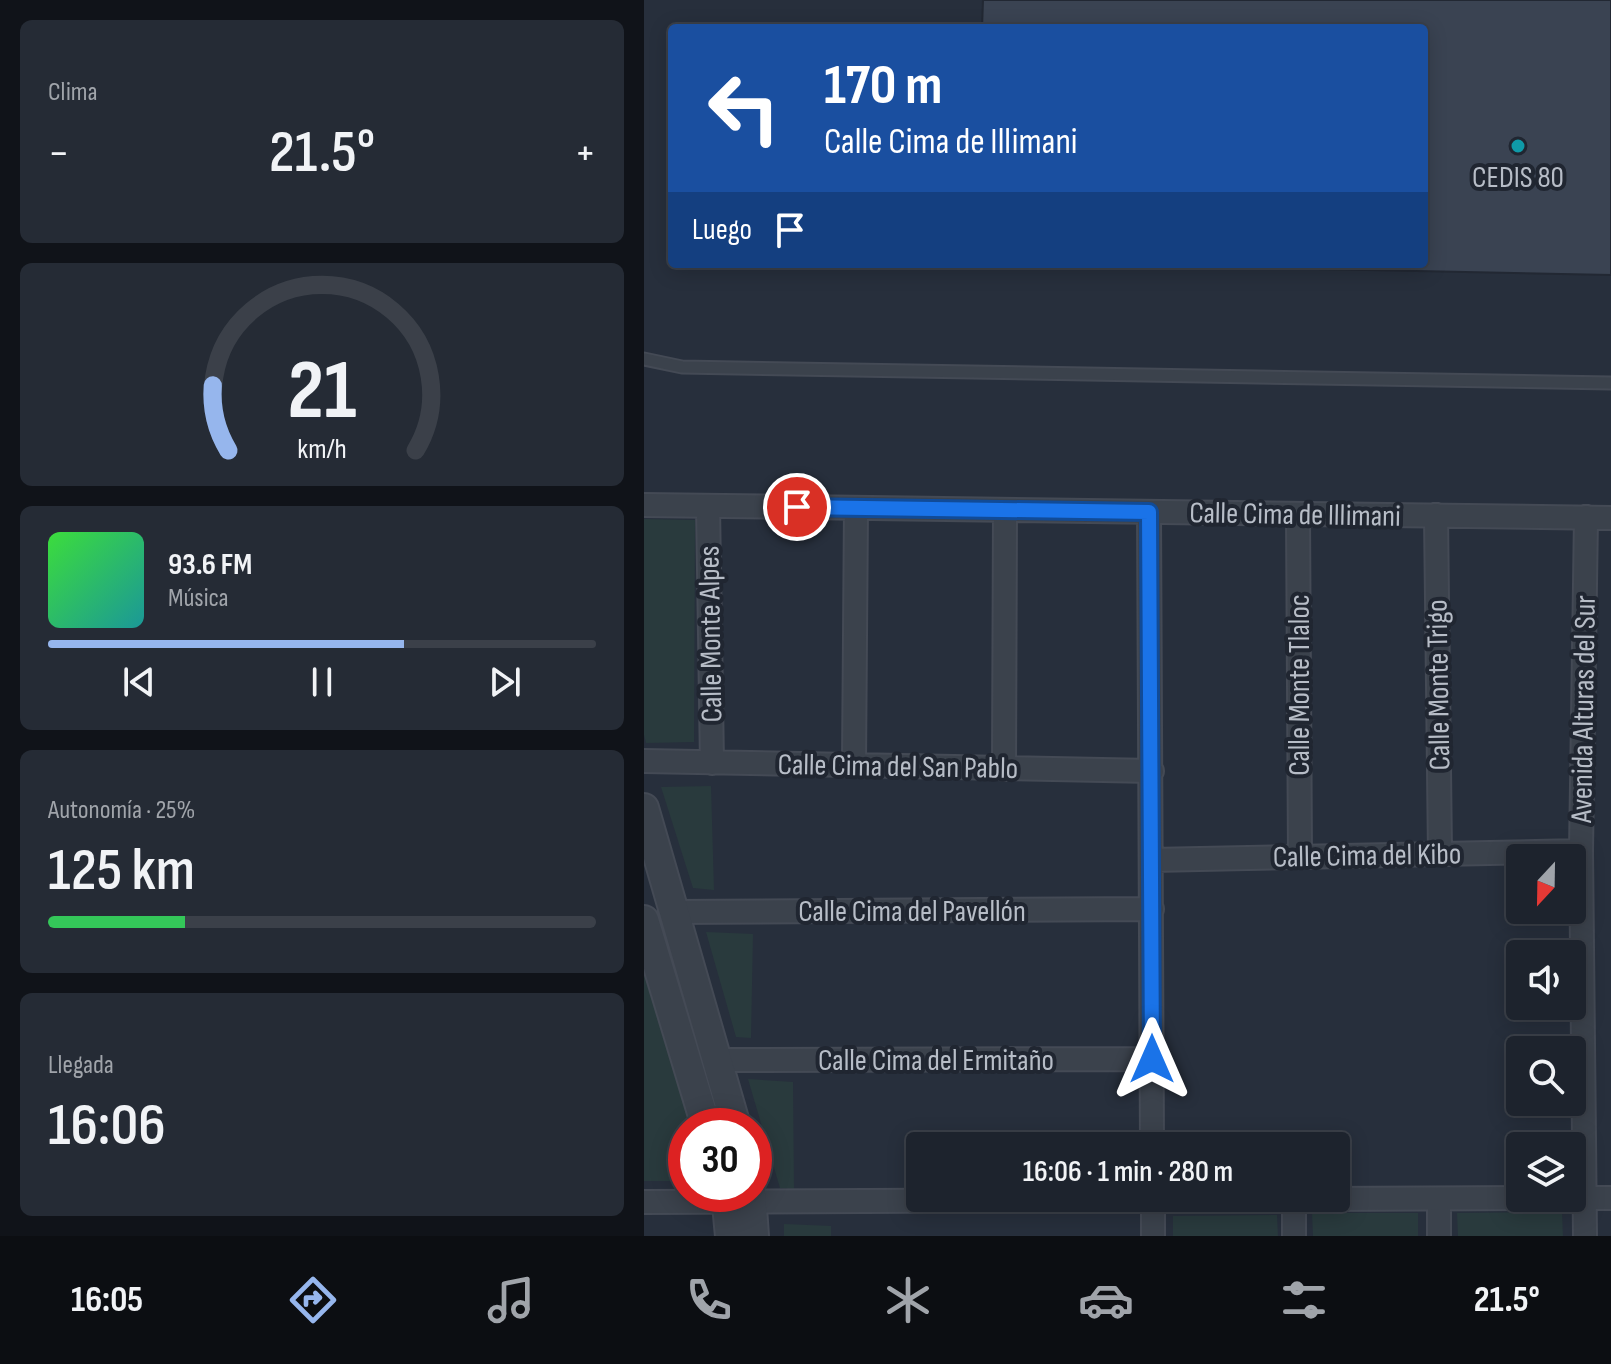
<!DOCTYPE html>
<html lang="es">
<head>
<meta charset="utf-8">
<style>
	:root { --surface:#1d232d; --page:#252b35; --text:#f1f3f6; --muted:#a0a4aa; --line:#3b4049; --accent:#96b6ed }
	body { margin:0; font-family:"Sofia Sans Condensed",sans-serif; background:var(--page); color:var(--text); height:100vh; display:flex; flex-direction:column; font-size:30px; white-space:nowrap }
	* { box-sizing:border-box; margin:0 }
	p { font-size:26px; color:var(--muted) }
	.icon { flex:none; width:44px; height:44px; fill:none; stroke:currentColor; stroke-width:2; stroke-linecap:round; stroke-linejoin:round }
	.map { position:relative; flex:1; overflow:hidden }
	.side { display:flex; flex-direction:column; gap:20px; padding:20px; background:#101319; width:644px }
	.side>* { flex:none }
	.hud { position:absolute; left:24px; top:24px; width:760px; height:244px; border-radius:8px; box-shadow:0 4px 20px #0003,0 0 0 2px var(--line); background:#1a4fa0; color:#fff; overflow:hidden }
	.needle { width:52px; rotate:202deg }
	.buttons { position:absolute; left:862px; top:844px; display:grid; gap:16px }
	.buttons a { display:grid; place-items:center; width:80px; height:80px; border-radius:8px; background:var(--surface); box-shadow:0 4px 20px #0003,0 0 0 2px var(--line); font-size:40px }
	.speed { position:absolute; left:24px; top:1108px; display:flex; gap:16px; font-size:40px; font-weight:700; text-align:center }
	.speed>* { display:grid; place-content:center; width:104px; height:104px; border-radius:50%; background:var(--surface); box-shadow:0 4px 20px #0003,0 0 0 2px var(--line); line-height:1 }
	.speed .limit { border:12px solid #d22; background:#fff; color:#111 }
	.pin { position:absolute; display:grid; place-items:center; width:68px; height:68px; color:#fff; margin:-34px; border:4px solid #fff; border-radius:50%; box-shadow:0 2px 8px #0007 }
	.me { position:absolute; width:88px; margin:-44px; rotate:0deg; stroke-linejoin:round; filter:drop-shadow(0 0 6px #0008) }
	.turn { display:flex; align-items:center; gap:28px; height:168px; padding:0 24px; font-size:36px }
	.turn .icon { width:104px; height:104px; stroke-width:2.5 }
	.turn b { display:block; font-size:56px; line-height:68px }
	.then { display:flex; align-items:center; height:76px; padding:0 24px; background:#0003; gap:16px; font-size:30px }
	.big { font-size:60px; font-weight:600; line-height:1.1 }
	.side .card { flex:1; display:flex; flex-direction:column; justify-content:center; gap:12px; min-width:0; padding:0 28px; border-radius:12px; background:var(--page) }
	.side .dial { align-items:center; gap:0 }
	.dial svg { height:208px; overflow:visible; fill:none; stroke:var(--line); stroke-width:7; stroke-linecap:round; text-anchor:middle }
	.dial text { fill:var(--text); stroke:none }
	.song { display:flex; align-items:center; gap:24px }
	.cover { width:96px; height:96px; border-radius:12px; background:linear-gradient(135deg,hsl(120 70% 55%),hsl(180 70% 35%)) }
	.played { height:8px; border-radius:4px; background:linear-gradient(90deg,var(--accent) 65%,var(--line) 65%) }
	.keys { display:flex; justify-content:space-around; direction:ltr }
	.heat { display:flex; justify-content:space-between; align-items:center; font-size:44px; direction:ltr }
	.charge { height:12px; border-radius:6px; background:linear-gradient(90deg,#34c759 25%,var(--line) 0) }
	.trip { position:absolute; left:262px; top:1132px; width:444px; height:80px; border-radius:8px; background:var(--surface); box-shadow:0 4px 20px #0003,0 0 0 2px var(--line); font-weight:600; line-height:80px; text-align:center }
	.tabs { display:flex; height:128px; justify-content:space-around; align-items:center; background:#0c0e12; color:var(--muted) }
	.tabs .icon { width:56px; height:56px }
	.tabs .on { color:var(--accent) }
	.tabs b { font-size:36px; color:var(--text) }
	main { display:flex; flex:1; min-height:0 }
	.map>svg:first-child { display:block }
	.green { fill:#293a3d }
	.building { fill:#3a4352; stroke:#222833; stroke-width:2 }
	.lines { fill:none; stroke-linecap:round; stroke-linejoin:round }
	.service-casing { stroke:#444a55; stroke-width:15 }
	.minor-casing { stroke:#444a55; stroke-width:26 }
	.tertiary-casing { stroke:#444a55; stroke-width:32 }
	.service { stroke:#3b424c; stroke-width:11 }
	.minor { stroke:#3b424c; stroke-width:22 }
	.tertiary { stroke:#3b424c; stroke-width:28 }
	.route-casing { stroke:#114b97; stroke-width:20 }
	.route { stroke:#1a73e8; stroke-width:14 }
	.culture-dot { fill:#0f9aa8; stroke:#202631; stroke-width:3 }
	.labels { text-anchor:middle; stroke-width:8; stroke-linejoin:round; paint-order:stroke }
	.poi-label { font-size:30px; fill:#b7bdc7; stroke:#202631 }
	.street-label { font-size:30px; fill:#b7bdc7; stroke:#202631 }
</style>
</head>
<body>
<main>
<section class="side">
<div class="card"><p>Clima</p>
<div class="heat"><a>−</a><b class="big">21.5°</b><a>+</a></div>
</div>
<div class="card dial"><svg viewBox="0 0 100 80">
<path d="M14 69A42 42 0 1 1 86 69"/>
<path d="M14 69A42 42 0 0 1 8 44" stroke="#96b6ed"/>
<text x="50" y="56" font-size="32" font-weight="700">21</text>
<text x="50" y="72" font-size="11">km/h</text>
</svg></div>
<div class="card">
<div class="song"><i class="cover"></i><div><b>93.6 FM</b><p>Música</p></div></div>
<div class="played"></div>
<div class="keys"><svg class="icon" aria-label="previous" viewBox="0 0 24 24"><path d="M18 5L8 12l10 7zM5 5v14"/></svg><svg class="icon" aria-label="pause" viewBox="0 0 24 24"><path d="M8 5v14M16 5v14"/></svg><svg class="icon" aria-label="next" viewBox="0 0 24 24"><path d="M6 5l10 7-10 7zM19 5v14"/></svg></div>
</div>
<div class="card"><p>Autonomía · 25%</p><b class="big">125 km</b><div class="charge"></div></div>
<div class="card"><p>Llegada</p><b class="big">16:06</b></div>
</section>
<div class="map">
<svg width="967" height="1236" viewBox="0 0 967 1236">
	<rect width="100%" height="100%" fill="#272f3c"/>
	<path class="green" d="M0 519 51 520 50 742 2 743 0 735Z
		M67 786 70 890 49 888 17 787Z
		M62 932 109 934 107 1038 92 1037Z
		M0 969 47 1126H42V1181H0Z
		M104 1079 149 1082 150 1189 136 1188Z
		M918 1212 919 1236H814L813 1213Z
		M668 1213H774V1236H669Z
		M633 1215 634 1236H529V1216Z
		M140 1224 187 1226V1236H140Z"/>
	<path class="building" d="M339 0H967V275L438 264H780V28H338Z"/>
	<g class="lines">
		<defs>
			<path id="service" d="M0 359 38 367 967 383"/>
			<path id="minor" d="M0 505 967 518
				M64 506 68 763
				M505 512 508 1146
				M654 514 656 857
				M792 515 796 854
				M0 761 508 771
				M210 765 212 508
				M360 769 361 510
				M508 860 937 851
				M28 912 508 909
				M75 1060 508 1059
				M509 1198V1236
				M928 1198H967
				M0 1202 883 1198
				M650 1236V1200
				M795 1236V1199
				M941 1236 937 851 942 517"/>
			<path id="tertiary" d="M0 808 92 1126
				M0 920 62 1126
				M82 1194 86 1236
				M107 1194 110 1236"/>
		</defs>
		<use href="#service" class="service-casing"/>
		<use href="#minor" class="minor-casing"/>
		<use href="#tertiary" class="tertiary-casing"/>
		<use href="#service" class="service"/>
		<use href="#minor" class="minor"/>
		<use href="#tertiary" class="tertiary"/>
	</g>
	<g class="lines">
		<defs>
			<path id="route" d="M153 507 505 512 508 1059"/>
		</defs>
		<use href="#route" class="route-casing"/>
		<use href="#route" class="route"/>
	</g>
	<circle class="culture-dot" cx="874" cy="146" r="8"/>
	<g class="labels">
		<g class="poi-label">
			<text x="874" y="187">CEDIS 80</text>
		</g>
		<g class="street-label">
			<text transform="translate(651 514) rotate(1)" y="10">Calle Cima de Illimani</text>
			<text transform="translate(66 634) rotate(-91)" y="10">Calle Monte Alpes</text>
			<text transform="translate(655 685) rotate(-90)" y="10">Calle Monte Tlaloc</text>
			<text transform="translate(794 685) rotate(-91)" y="10">Calle Monte Trigo</text>
			<text transform="translate(939 709) rotate(-89)" y="10">Avenida Alturas del Sur</text>
			<text transform="translate(254 766) rotate(1)" y="10">Calle Cima del San Pablo</text>
			<text transform="translate(723 855) rotate(-1)" y="10">Calle Cima del Kibo</text>
			<text x="268" y="921">Calle Cima del Pavellón</text>
			<text x="292" y="1070">Calle Cima del Ermitaño</text>
		</g>
	</g>
</svg>
<div class="buttons">
<a><svg class="needle" viewBox="-14 -14 28 28"><path d="M0-13l5 13h-10z" fill="#e53935"/><path d="M0 13l5-13h-10z" fill="#a0a4aa"/></svg></a>
<a><svg class="icon" aria-label="sound" viewBox="0 0 24 24"><path d="M4 9h4l5-4v14l-5-4H4zM17 9q2 3 0 6"/></svg></a>
<a><svg class="icon" aria-label="search" viewBox="0 0 24 24"><circle cx="10" cy="10" r="6"/><path d="M15 15l6 6"/></svg></a>
<a><svg class="icon" aria-label="layers" viewBox="0 0 24 24"><path d="M12 4l9 5-9 5-9-5zM3 14l9 5 9-5"/></svg></a>
</div>
<div class="speed"><div class="limit">30</div></div>
<div class="pin" style="left:153px;top:507px;background:#d93025"><svg class="icon" aria-label="arrive" viewBox="0 0 24 24"><path d="M6 21V4h12l-3 4 3 4H6"/></svg></div>
<svg class="me" style="left:508px;top:1059px" viewBox="-20 -20 40 40"><path d="M0-17L14 15 0 8-14 15z" fill="#1a73e8" stroke="#fff" stroke-width="4"/></svg>
<div class="trip">16:06 · 1 min · 280 m</div>
<div class="hud">
<div class="turn"><svg class="icon" aria-label="left" viewBox="0 0 24 24"><path d="M17 20v-9H6M10 6l-5 5 5 5"/></svg><div><b>170 m</b>Calle Cima de Illimani</div></div>
<div class="then">Luego<svg class="icon" aria-label="arrive" viewBox="0 0 24 24"><path d="M6 21V4h12l-3 4 3 4H6"/></svg></div>
</div>
</div>
</main>
<nav class="tabs">
<b>16:05</b>
<svg class="icon on" aria-label="directions" viewBox="0 0 24 24"><path d="M12 3l9 9-9 9-9-9zM9 14v-3h6M13 9l2 2-2 2"/></svg>
<svg class="icon" aria-label="music" viewBox="0 0 24 24"><path d="M9 18V5l10-2v13"/><circle cx="6" cy="18" r="3"/><circle cx="16" cy="16" r="3"/></svg>
<svg class="icon" aria-label="phone" viewBox="0 0 24 24"><path d="M5 4h4l2 5-3 2q2 4 5 5l2-3 5 2v4C11 20 4 13 5 4z"/></svg>
<svg class="icon" aria-label="climate" viewBox="0 0 24 24"><path d="M12 3v18M4 7l16 10M4 17L20 7"/></svg>
<svg class="icon" aria-label="car" viewBox="0 0 24 24"><path d="M5 17H2v-5l4-1 3-4h7l3 4 3 1v5h-3M9 17h6M6 11h13"/><circle cx="7" cy="17" r="2"/><circle cx="17" cy="17" r="2"/></svg>
<svg class="icon" aria-label="filters" viewBox="0 0 24 24"><path d="M4 7h16M4 17h16"/><circle cx="9" cy="7" r="2"/><circle cx="15" cy="17" r="2"/></svg>
<b>21.5°</b>
</nav>
</body>
</html>
